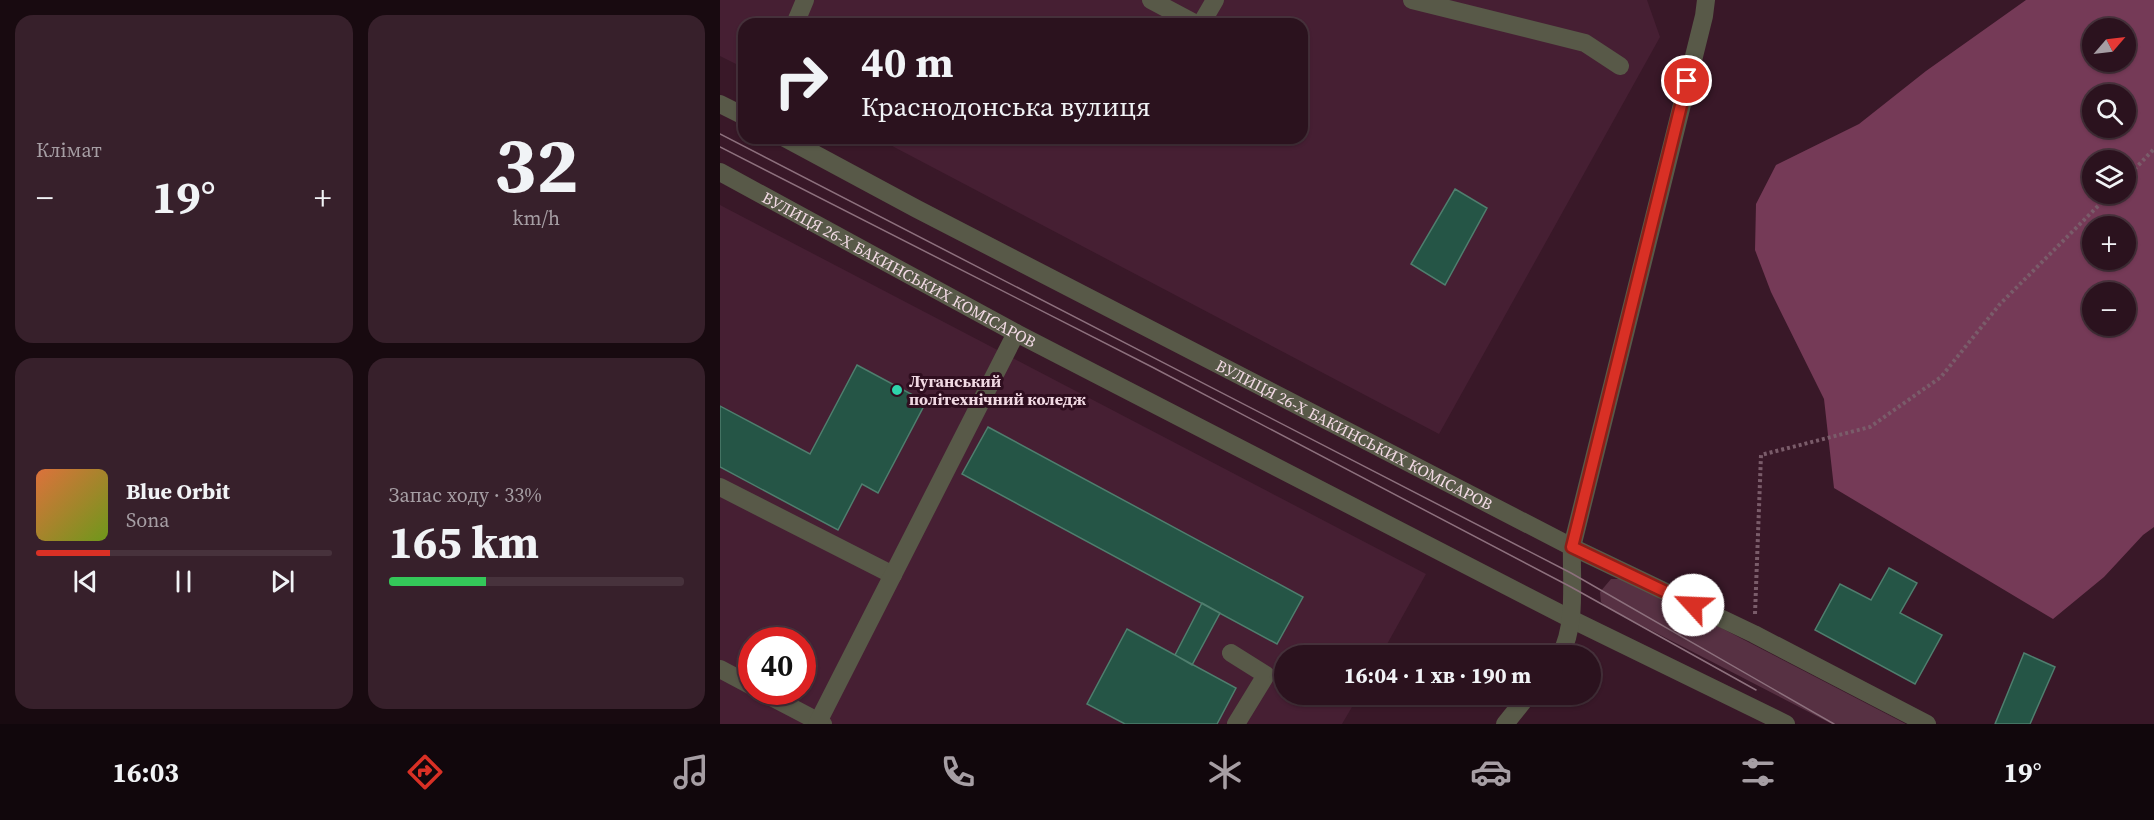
<!DOCTYPE html>
<html lang="uk">
<head>
<meta charset="utf-8">
<style>
	:root { --surface:#2b121e; --page:#37202b; --text:#f1f3f6; --muted:#a69ea4; --line:#47323c; --accent:#d93025 }
	body { margin:0; font-family:"Source Serif 4",serif; background:var(--page); color:var(--text); height:100vh; display:flex; flex-direction:column; font-size:22px; white-space:nowrap }
	* { box-sizing:border-box; margin:0 }
	p { font-size:20px; color:var(--muted) }
	.icon { flex:none; width:33px; height:33px; fill:none; stroke:currentColor; stroke-width:2; stroke-linecap:round; stroke-linejoin:round }
	.map { position:relative; flex:1; overflow:hidden }
	.side { display:flex; flex-direction:column; gap:15px; padding:15px; background:#180a10; width:720px }
	.side>* { flex:none }
	.hud { position:absolute; left:18px; top:18px; width:570px; height:126px; border-radius:18px; box-shadow:0 2px 4px #0004,0 0 0 2px var(--line); background:#2b121e; color:var(--text); overflow:hidden }
	.needle { width:39px; rotate:62deg }
	.tools { position:absolute; left:1362px; top:18px; display:grid; gap:12px }
	.tools a { display:grid; place-items:center; width:54px; height:54px; border-radius:50%; background:var(--surface); box-shadow:0 2px 4px #0004,0 0 0 2px var(--line); font-size:30px }
	.speed { position:absolute; left:18px; top:627px; display:flex; gap:12px; font-size:30px; font-weight:700; text-align:center }
	.speed>* { display:grid; place-content:center; width:78px; height:78px; border-radius:50%; background:var(--surface); box-shadow:0 2px 4px #0004,0 0 0 2px var(--line); line-height:1 }
	.speed .limit { border:9px solid #d22; background:#fff; color:#111 }
	.pin { position:absolute; display:grid; place-items:center; width:51px; height:51px; color:#fff; margin:-26px; border:3px solid #fff; border-radius:50%; box-shadow:0 2px 6px #0007 }
	.me { position:absolute; width:66px; margin:-33px; rotate:295deg; stroke-linejoin:round; filter:drop-shadow(0 0 4px #0008) }
	.turn { display:flex; align-items:center; gap:21px; height:126px; padding:0 24px; font-size:27px }
	.turn .icon { width:78px; height:78px; stroke-width:2.5 }
	.turn b { display:block; font-size:42px; line-height:51px }
	.big { font-size:45px; font-weight:700; line-height:1.1 }
	.side .tile { flex:1; display:flex; flex-direction:column; justify-content:center; gap:9px; min-width:0; padding:0 21px; border-radius:18px; background:var(--page) }
	.side .dial { align-items:center; gap:0 }
	.dial b { font-size:78px; line-height:1 }
	.song { display:flex; align-items:center; gap:18px }
	.cover { width:72px; height:72px; border-radius:9px; background:linear-gradient(135deg,hsl(20 70% 55%),hsl(80 70% 35%)) }
	.played { height:6px; border-radius:3px; background:linear-gradient(90deg,var(--accent) 25%,var(--line) 25%) }
	.keys { display:flex; justify-content:space-around; direction:ltr }
	.heat { display:flex; justify-content:space-between; align-items:center; font-size:33px; direction:ltr }
	.charge { height:9px; border-radius:4px; background:linear-gradient(90deg,#34c759 33%,var(--line) 0) }
	.side .tiles { flex:1; display:grid; gap:15px; grid-template-columns:repeat(2,1fr) }
	.trip { position:absolute; left:554px; top:645px; width:327px; height:60px; border-radius:30px; background:var(--surface); box-shadow:0 2px 4px #0004,0 0 0 2px var(--line); font-weight:700; line-height:60px; text-align:center }
	.tab-bar { display:flex; height:96px; justify-content:space-around; align-items:center; background:#11070c; color:var(--muted) }
	.tab-bar .icon { width:42px; height:42px }
	.tab-bar .current { color:var(--accent) }
	.tab-bar b { font-size:27px; color:var(--text) }
	main { display:flex; flex:1; min-height:0 }
	.map>svg:first-child { display:block }
	.built { fill:#461f33; fill-rule:evenodd }
	.green { fill:#573143 }
	.forest { fill:#753a57; fill-rule:evenodd }
	.building { fill:#255546; stroke:#4f7e6e; stroke-width:1.5 }
	.lines { fill:none; stroke-linecap:round; stroke-linejoin:round }
	.path { stroke:#7a5c6a; stroke-width:4; stroke-dasharray:3 3; stroke-linecap:butt }
	.minor { stroke:#585948; stroke-width:18 }
	.tram { stroke:#8d707d; stroke-width:1.5 }
	.route-casing { stroke:#8d1f18; stroke-width:15 }
	.route { stroke:#d93025; stroke-width:10 }
	.poi-dot { fill:#2ed4ab; stroke:#2f0e1f; stroke-width:2 }
	.labels { text-anchor:middle; stroke-width:6; stroke-linejoin:round; paint-order:stroke }
	.street-label { font-size:16px; fill:#f1d9e3; stroke:#2f0e1f }
	.poi-label { font-size:16px; font-weight:bold; fill:#f1d9e3; stroke:#2f0e1f; text-anchor:start }
</style>
</head>
<body>
<main>
<section class="side">
<div class="tiles">
<div class="tile"><p>Клімат</p>
<div class="heat"><a>−</a><b class="big">19°</b><a>+</a></div>
</div>
<div class="tile dial"><b>32</b><p>km/h</p></div>
<div class="tile">
<div class="song"><i class="cover"></i><div><b>Blue Orbit</b><p>Sona</p></div></div>
<div class="played"></div>
<div class="keys"><svg class="icon" aria-label="previous" viewBox="0 0 24 24"><path d="M18 5L8 12l10 7zM5 5v14"/></svg><svg class="icon" aria-label="pause" viewBox="0 0 24 24"><path d="M8 5v14M16 5v14"/></svg><svg class="icon" aria-label="next" viewBox="0 0 24 24"><path d="M6 5l10 7-10 7zM19 5v14"/></svg></div>
</div>
<div class="tile"><p>Запас ходу · 33%</p><b class="big">165 km</b><div class="charge"></div></div>
</div>
</section>
<div class="map">
<svg width="1434" height="724" viewBox="0 0 1434 724">
	<rect width="100%" height="100%" fill="#391828"/>
	<path class="built" d="M0 0H927L940 37 719 434 157 138H582V24H24V68L0 56Z
		M0 205 706 574 661 655 564 656V694L639 695 622 724H0ZM32 640H82V692H32Z"/>
	<path class="green" d="M891 579H907L1186 724H1112L888 608 881 602 880 592Z"/>
	<path class="forest" d="M1306 0H1434V527L1423 535 1384 577 1333 619 1114 488 1104 399 1051 292 1035 250 1036 204 1056 165 1139 124 1206 71ZM1372 28H1406V62H1372ZM1372 94H1406V128H1372ZM1372 160H1406V194H1372ZM1372 226H1406V260H1372ZM1372 292H1406V326H1372Z"/>
	<path class="building" d="M735 189 767 208 725 285 691 264Z
		M137 365 206 402 158 493 142 484 118 530 0 467V406L90 454Z
		M268 427 583 597 557 644 242 474Z
		M1169 568 1197 583 1180 613 1222 635 1195 684 1095 630 1120 584 1151 600Z
		M482 603 500 613 472 665 455 655Z
		M407 629 516 688 497 724H405L367 704Z
		M1304 653 1335 667 1310 724H1275Z"/>
	<g class="lines">
		<path class="path" d="M1406 178 1434 149
			M1035 614 1041 455 1150 427 1221 377 1280 304 1390 194"/>
		<g class="minor">
			<path d="M431 0 476 24"/>
			<path d="M692 0 865 43 900 66"/>
			<path d="M75 24 85 0"/>
			<path d="M481 24 495 0"/>
			<path d="M0 104 24 116"/>
			<path id="s1" d="M65 138 197 209 852 547 1034 634 1207 724"/>
			<path id="s2" d="M0 172 296 333 851 619 1066 724"/>
			<path d="M0 487 173 575"/>
			<path d="M511 653 546 675 516 724"/>
			<path d="M840 656C857 624 851 582 852 547L984 16 986 0"/>
			<path d="M0 669 32 686"/>
			<path d="M42 692 103 724"/>
			<path d="M97 724 296 333"/>
			<path d="M785 724 809 694"/>
		</g>
		<path class="tram" d="M0 134 851 573 1114 724
			M0 147 432 367 851 587 1036 690"/>
	</g>
	<g class="lines">
		<defs>
			<path id="route" d="M967 81 852 547 973 605"/>
		</defs>
		<use href="#route" class="route-casing"/>
		<use href="#route" class="route"/>
	</g>
	<circle class="poi-dot" cx="177" cy="390" r="6"/>
	<g class="labels">
		<g class="street-label">
			<text dy="6" stroke="none"><textPath href="#s2" startOffset="204">ВУЛИЦЯ 26-Х БАКИНСЬКИХ КОМІСАРОВ</textPath></text>
			<text dy="6" stroke="none"><textPath href="#s1" startOffset="642">ВУЛИЦЯ 26-Х БАКИНСЬКИХ КОМІСАРОВ</textPath></text>
		</g>
		<g class="poi-label">
			<text x="189" y="387">Луганський<tspan x="189" dy="18">політехнічний коледж</tspan></text>
		</g>
	</g>
</svg>
<div class="tools">
<a><svg class="needle" viewBox="-14 -14 28 28"><path d="M0-13l5 13h-10z" fill="#e53935"/><path d="M0 13l5-13h-10z" fill="#a69ea4"/></svg></a>
<a><svg class="icon" aria-label="search" viewBox="0 0 24 24"><circle cx="10" cy="10" r="6"/><path d="M15 15l6 6"/></svg></a>
<a><svg class="icon" aria-label="layers" viewBox="0 0 24 24"><path d="M12 4l9 5-9 5-9-5zM3 14l9 5 9-5"/></svg></a>
<a>+</a>
<a>−</a>
</div>
<div class="speed"><div class="limit">40</div></div>
<div class="pin" style="left:967px;top:81px;background:#d93025"><svg class="icon" aria-label="arrive" viewBox="0 0 24 24"><path d="M6 21V4h12l-3 4 3 4H6"/></svg></div>
<svg class="me" style="left:973px;top:605px" viewBox="-20 -20 40 40"><circle r="19" fill="#fff"/><path d="M0-13L10 11 0 6-10 11z" fill="#d93025"/></svg>
<div class="trip">16:04 · 1 хв · 190 m</div>
<div class="hud">
<div class="turn"><svg class="icon" aria-label="right" viewBox="0 0 24 24"><path d="M7 20v-9h11M14 6l5 5-5 5"/></svg><div><b>40 m</b>Краснодонська вулиця</div></div>
</div>
</div>
</main>
<nav class="tab-bar">
<b>16:03</b>
<svg class="icon current" aria-label="directions" viewBox="0 0 24 24"><path d="M12 3l9 9-9 9-9-9zM9 14v-3h6M13 9l2 2-2 2"/></svg>
<svg class="icon" aria-label="music" viewBox="0 0 24 24"><path d="M9 18V5l10-2v13"/><circle cx="6" cy="18" r="3"/><circle cx="16" cy="16" r="3"/></svg>
<svg class="icon" aria-label="phone" viewBox="0 0 24 24"><path d="M5 4h4l2 5-3 2q2 4 5 5l2-3 5 2v4C11 20 4 13 5 4z"/></svg>
<svg class="icon" aria-label="climate" viewBox="0 0 24 24"><path d="M12 3v18M4 7l16 10M4 17L20 7"/></svg>
<svg class="icon" aria-label="car" viewBox="0 0 24 24"><path d="M5 17H2v-5l4-1 3-4h7l3 4 3 1v5h-3M9 17h6M6 11h13"/><circle cx="7" cy="17" r="2"/><circle cx="17" cy="17" r="2"/></svg>
<svg class="icon" aria-label="filters" viewBox="0 0 24 24"><path d="M4 7h16M4 17h16"/><circle cx="9" cy="7" r="2"/><circle cx="15" cy="17" r="2"/></svg>
<b>19°</b>
</nav>
</body>
</html>
